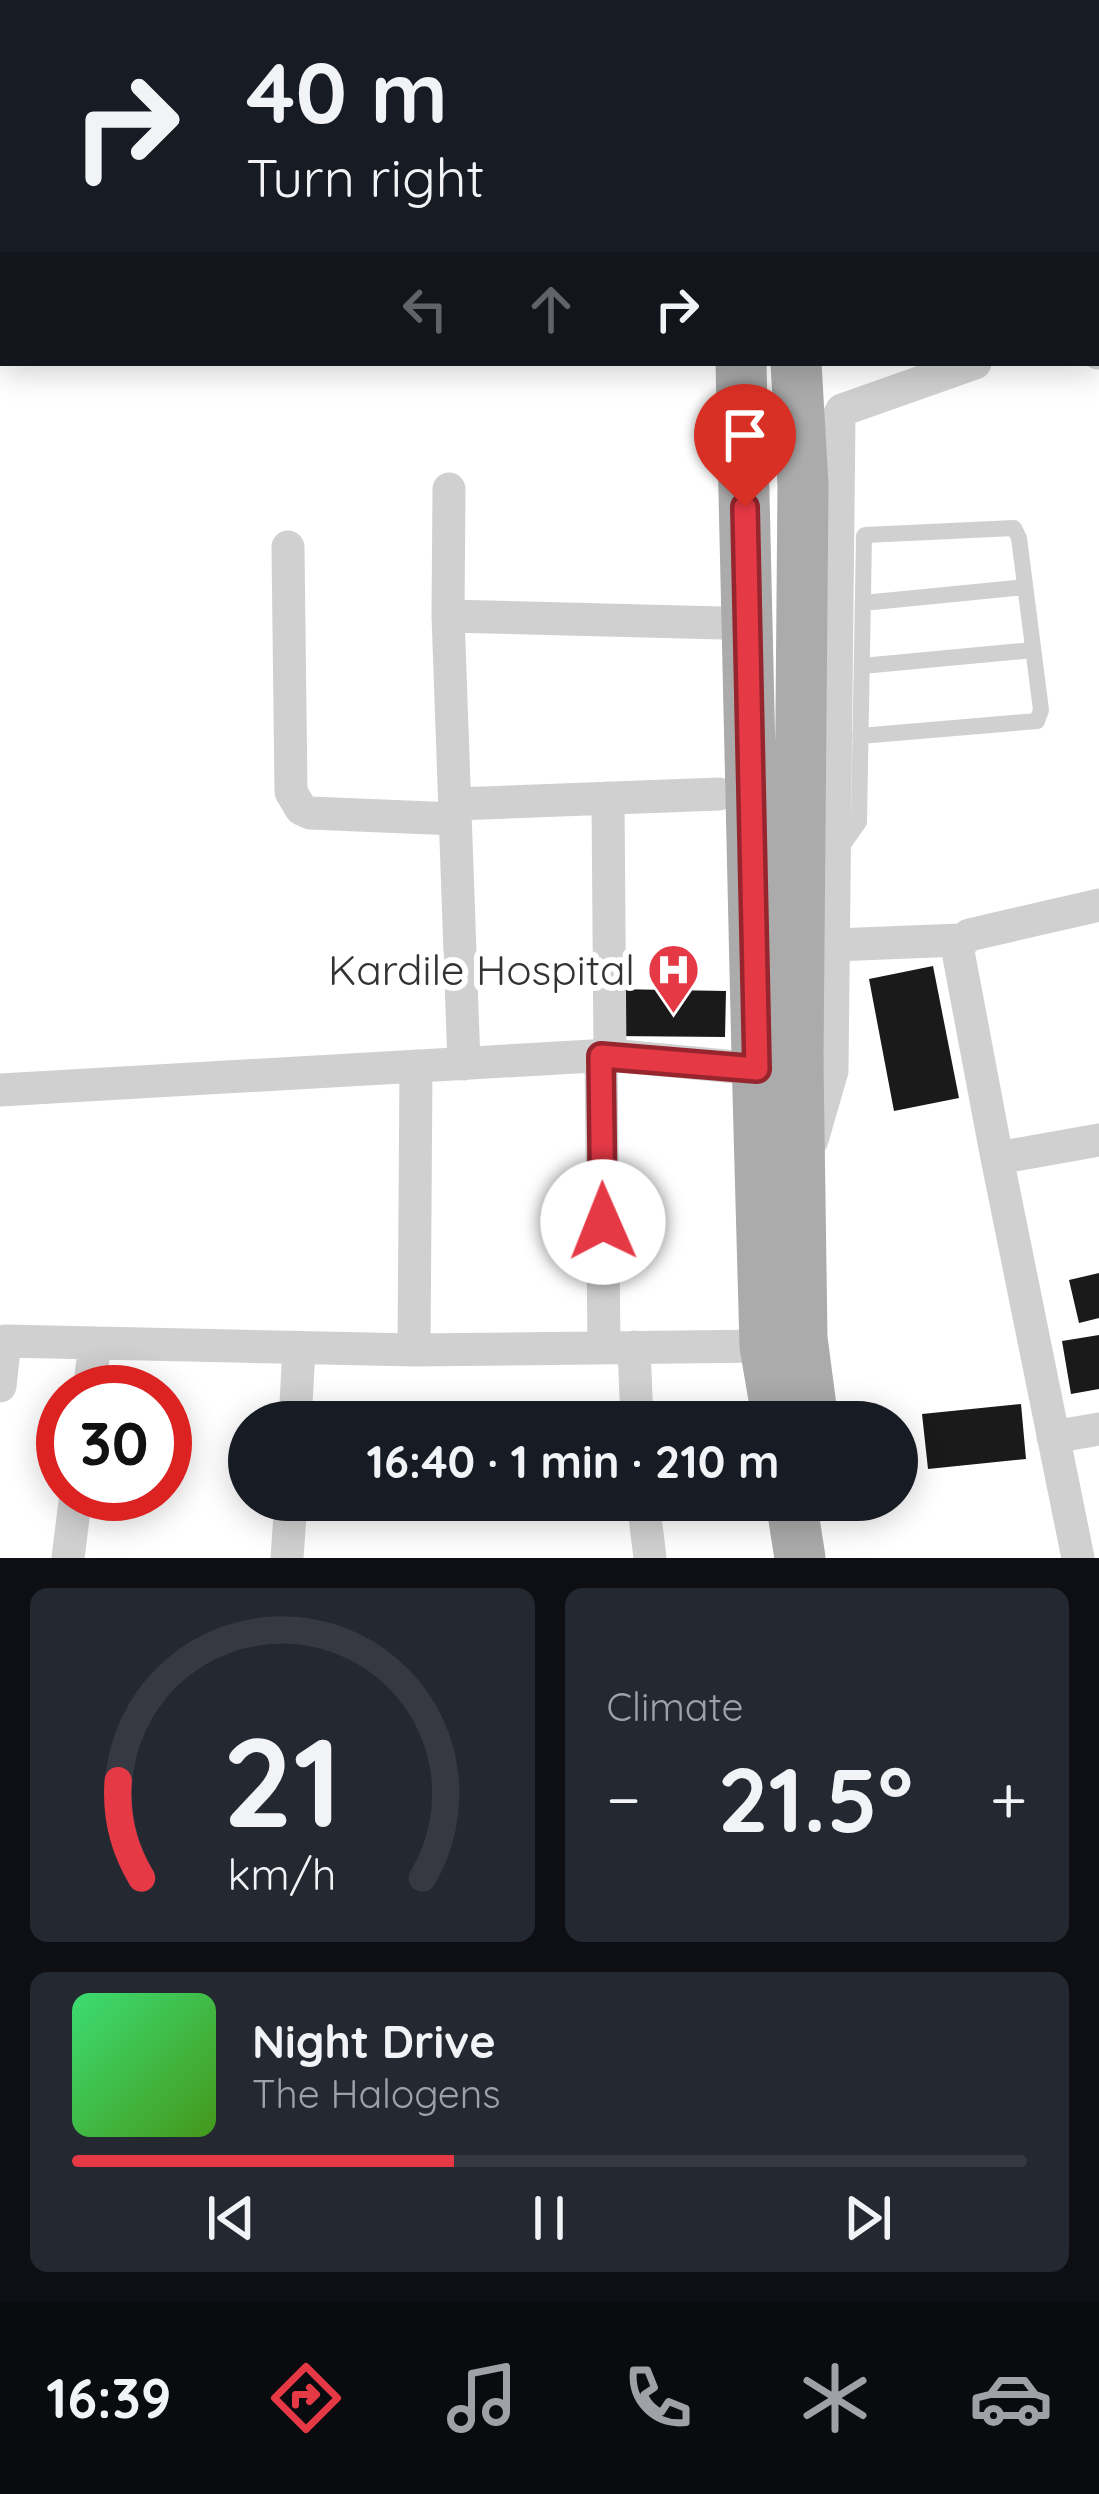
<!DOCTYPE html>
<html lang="en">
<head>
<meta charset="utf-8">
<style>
	:root { --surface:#171b24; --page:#242831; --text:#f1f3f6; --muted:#9ea1a6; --line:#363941; --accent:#e63946 }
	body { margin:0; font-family:Quicksand,sans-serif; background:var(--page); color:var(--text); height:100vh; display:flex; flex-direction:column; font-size:45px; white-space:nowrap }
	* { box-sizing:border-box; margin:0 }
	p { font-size:39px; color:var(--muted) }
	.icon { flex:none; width:66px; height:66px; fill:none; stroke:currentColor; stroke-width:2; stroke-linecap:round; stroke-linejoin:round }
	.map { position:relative; height:1558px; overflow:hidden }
	.side { display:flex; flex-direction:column; gap:30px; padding:30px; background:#0d0f14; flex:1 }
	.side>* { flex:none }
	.guide { position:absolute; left:0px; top:0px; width:1101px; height:366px; box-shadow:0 6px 30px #0003; background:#171b24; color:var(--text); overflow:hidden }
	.speed { position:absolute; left:36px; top:1365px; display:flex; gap:24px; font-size:60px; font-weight:700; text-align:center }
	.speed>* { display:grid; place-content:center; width:156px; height:156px; border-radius:50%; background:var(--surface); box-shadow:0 6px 30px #0003; line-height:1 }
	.speed .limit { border:18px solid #d22; background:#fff; color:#111 }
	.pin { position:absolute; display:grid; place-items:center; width:102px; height:102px; color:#fff; margin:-123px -51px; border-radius:50% 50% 50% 0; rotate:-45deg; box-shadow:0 0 12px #0007 }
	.pin .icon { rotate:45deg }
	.me { position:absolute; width:132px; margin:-66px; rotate:359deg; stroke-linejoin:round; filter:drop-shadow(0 0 9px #0008) }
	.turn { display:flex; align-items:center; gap:42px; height:252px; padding:0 48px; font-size:54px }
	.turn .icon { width:156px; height:156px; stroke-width:2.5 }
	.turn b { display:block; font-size:84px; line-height:102px }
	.lanes { display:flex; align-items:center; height:114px; padding:0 48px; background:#0003; justify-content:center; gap:60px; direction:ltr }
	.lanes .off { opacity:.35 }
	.big { font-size:90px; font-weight:700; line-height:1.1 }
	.side .card { flex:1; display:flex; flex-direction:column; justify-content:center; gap:18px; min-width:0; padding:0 42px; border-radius:18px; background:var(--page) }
	.side .dial { align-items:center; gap:0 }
	.dial svg { height:312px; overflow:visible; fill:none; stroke:var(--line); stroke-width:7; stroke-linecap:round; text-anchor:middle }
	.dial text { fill:var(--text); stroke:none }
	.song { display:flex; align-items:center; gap:36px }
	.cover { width:144px; height:144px; border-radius:18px; background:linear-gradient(135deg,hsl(140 70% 55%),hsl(100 70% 35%)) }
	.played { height:12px; border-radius:6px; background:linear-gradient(90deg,var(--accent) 40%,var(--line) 40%) }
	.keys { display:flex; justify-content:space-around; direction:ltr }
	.heat { display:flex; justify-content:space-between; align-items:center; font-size:66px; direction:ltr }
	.side .tiles { flex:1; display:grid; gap:30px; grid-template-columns:1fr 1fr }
	.card:last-child { grid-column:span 2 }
	.trip { position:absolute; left:228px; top:1401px; width:690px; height:120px; border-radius:60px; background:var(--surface); box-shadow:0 6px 30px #0003; font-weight:700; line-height:120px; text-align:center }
	.tab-bar { display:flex; height:192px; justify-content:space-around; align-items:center; background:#090b0e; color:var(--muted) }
	.tab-bar .icon { width:84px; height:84px }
	.tab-bar .selected { color:var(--accent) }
	.tab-bar b { font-size:54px; color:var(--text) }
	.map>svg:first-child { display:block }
	.water { fill:#cfe2ee }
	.building { fill:#1a1a1a }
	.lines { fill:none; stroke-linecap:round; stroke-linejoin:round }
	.service { stroke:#d0d0d0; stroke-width:16 }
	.minor { stroke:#d0d0d0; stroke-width:33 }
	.primary { stroke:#ababab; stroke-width:51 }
	.primary-bridge { stroke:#ababab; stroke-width:51 }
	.route-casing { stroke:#96252e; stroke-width:30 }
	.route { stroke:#e63946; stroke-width:21 }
	.labels { text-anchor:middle; stroke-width:12; stroke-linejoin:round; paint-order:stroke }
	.poi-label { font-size:42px; fill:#333; stroke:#fff; text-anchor:end }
</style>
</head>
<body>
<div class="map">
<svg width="1099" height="1558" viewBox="0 0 1099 1558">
	<rect width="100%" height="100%" fill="#fff"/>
	<path class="water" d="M0 0H1099V80L1098 3H3L0 182Z"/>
	<path class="building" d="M933 966 959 1098 894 1111 869 979Z
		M614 989 726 991 725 1037 613 1036Z
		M1099 1273V1318L1079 1323 1069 1280Z
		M1099 1335V1389L1071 1394 1062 1341Z
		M1021 1404 1026 1459 928 1469 922 1414Z"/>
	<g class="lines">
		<path class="service" d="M863 603 1025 587
			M862 666 1033 650
			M837 853 859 822 864 536 865 535 1014 528 1019 538 1041 710 1037 721 860 736"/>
		<path class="minor" d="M1098 353H1099
			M288 547 291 792 301 809 310 813 455 819
			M448 616 449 489
			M608 798 610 1055
			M455 804 719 794
			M834 945 960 940
			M601 1056 604 1348
			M464 1064 448 616 722 623
			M0 1090 610 1055 757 1069
			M812 1140 832 1071 839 416 842 410 975 363
			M997 1158 957 946 969 935 1099 905
			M634 1347 637 1422
			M414 1350 416 1066
			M0 1386 5 1341 414 1350 765 1346
			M89 1392 95 1343
			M295 1422 299 1348
			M1053 1437 1099 1429
			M643 1500 650 1558
			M68 1558 76 1494
			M287 1558 291 1500
			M1078 1558 997 1158 1099 1140"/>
		<path class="primary" d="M660 0 661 3
			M728 0 729 3
			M757 1057 765 1346 778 1422
			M798 1061 802 1338 813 1422
			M791 1500 800 1558"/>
		<path class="primary-bridge" d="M741 363 757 1057
			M796 363 803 485 798 1061"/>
	</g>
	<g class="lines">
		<defs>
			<path id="route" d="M603 1222 601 1056 757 1069 745 507"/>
		</defs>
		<use href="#route" class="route-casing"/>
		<use href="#route" class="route"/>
	</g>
	<defs>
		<symbol id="hospital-pin" viewBox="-11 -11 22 30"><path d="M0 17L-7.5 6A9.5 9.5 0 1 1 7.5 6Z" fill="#e63946" stroke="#fff"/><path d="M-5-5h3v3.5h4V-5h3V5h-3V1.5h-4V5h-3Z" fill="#fff"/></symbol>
	</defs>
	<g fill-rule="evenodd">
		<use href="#hospital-pin" x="644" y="940" width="59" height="81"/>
	</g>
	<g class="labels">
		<g class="poi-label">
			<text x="635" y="985">Kardile Hospital</text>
		</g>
	</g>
</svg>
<div class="speed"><div class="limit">30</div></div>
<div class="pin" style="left:745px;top:507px;background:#d93025"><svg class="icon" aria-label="arrive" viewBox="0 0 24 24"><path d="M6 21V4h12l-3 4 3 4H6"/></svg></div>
<svg class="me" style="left:603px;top:1222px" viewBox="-20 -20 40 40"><circle r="19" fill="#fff"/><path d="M0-13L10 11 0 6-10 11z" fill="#e63946"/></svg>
<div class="trip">16:40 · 1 min · 210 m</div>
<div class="guide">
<div class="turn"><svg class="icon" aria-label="right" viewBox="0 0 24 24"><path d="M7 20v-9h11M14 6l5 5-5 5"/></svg><div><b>40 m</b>Turn right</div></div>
<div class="lanes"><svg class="icon off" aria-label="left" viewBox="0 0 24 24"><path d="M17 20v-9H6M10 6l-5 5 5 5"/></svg><svg class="icon off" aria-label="ahead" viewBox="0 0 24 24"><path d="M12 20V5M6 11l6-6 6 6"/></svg><svg class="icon" aria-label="right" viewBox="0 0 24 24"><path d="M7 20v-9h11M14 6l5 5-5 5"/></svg></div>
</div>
</div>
<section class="side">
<div class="tiles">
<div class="card dial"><svg viewBox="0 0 100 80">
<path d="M14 69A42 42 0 1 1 86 69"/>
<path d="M14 69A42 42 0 0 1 8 44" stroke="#e63946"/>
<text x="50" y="56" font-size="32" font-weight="700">21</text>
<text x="50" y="72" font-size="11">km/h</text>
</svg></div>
<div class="card"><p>Climate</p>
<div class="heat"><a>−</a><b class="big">21.5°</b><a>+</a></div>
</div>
<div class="card">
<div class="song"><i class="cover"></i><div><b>Night Drive</b><p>The Halogens</p></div></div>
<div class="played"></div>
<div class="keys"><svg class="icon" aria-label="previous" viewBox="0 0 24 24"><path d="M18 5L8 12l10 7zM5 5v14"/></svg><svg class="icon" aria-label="pause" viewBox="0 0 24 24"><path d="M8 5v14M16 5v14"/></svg><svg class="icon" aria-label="next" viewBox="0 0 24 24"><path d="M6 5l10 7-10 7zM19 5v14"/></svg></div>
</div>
</div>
</section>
<nav class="tab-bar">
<b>16:39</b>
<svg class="icon selected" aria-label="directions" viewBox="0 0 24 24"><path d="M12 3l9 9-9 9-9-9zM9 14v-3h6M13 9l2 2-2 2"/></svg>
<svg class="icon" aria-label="music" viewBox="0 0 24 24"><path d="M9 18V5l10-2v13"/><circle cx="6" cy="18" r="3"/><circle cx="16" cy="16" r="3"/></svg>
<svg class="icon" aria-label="phone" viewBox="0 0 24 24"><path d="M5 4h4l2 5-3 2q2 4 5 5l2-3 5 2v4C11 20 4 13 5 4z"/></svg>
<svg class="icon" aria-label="climate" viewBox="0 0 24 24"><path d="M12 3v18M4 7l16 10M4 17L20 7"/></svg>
<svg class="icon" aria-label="car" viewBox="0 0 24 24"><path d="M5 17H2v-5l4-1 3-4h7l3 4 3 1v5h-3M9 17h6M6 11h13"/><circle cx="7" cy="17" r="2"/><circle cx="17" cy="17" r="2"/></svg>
</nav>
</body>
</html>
